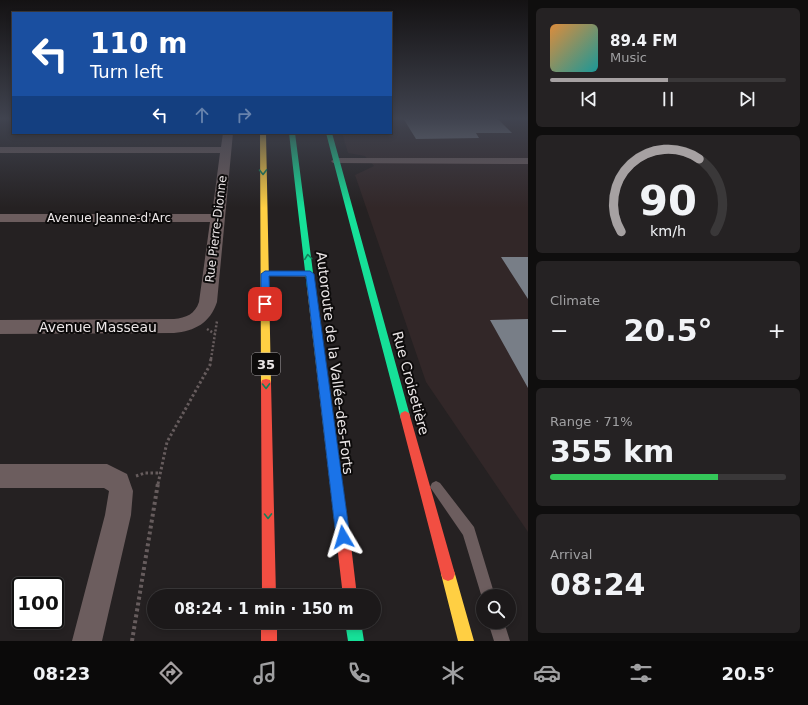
<!DOCTYPE html>
<html lang="en">
<head>
<meta charset="utf-8">
<style>
	:root { --surface:#1c191a; --page:#252223; --text:#f1f3f6; --muted:#a0a0a2; --line:#3a3839; --accent:#a6a1a2 }
	body { margin:0; font-family:"DejaVu Sans",sans-serif; background:var(--page); color:var(--text); height:100vh; display:flex; flex-direction:column; font-size:15px; white-space:nowrap }
	* { box-sizing:border-box; margin:0 }
	p { font-size:13px; color:var(--muted) }
	.icon { flex:none; width:22px; height:22px; fill:none; stroke:currentColor; stroke-width:2; stroke-linecap:round; stroke-linejoin:round }
	.map { position:relative; flex:1; overflow:hidden }
	.sheet { display:flex; flex-direction:column; gap:8px; padding:8px; background:#0f0e0e; width:280px }
	.sheet>* { flex:none }
	.guide { position:absolute; left:12px; top:12px; width:380px; height:122px; border-radius:0px; box-shadow:0 2px 6px #0003,0 0 0 1px var(--line); background:#1a4fa0; color:#fff; overflow:hidden }
	.tools { position:absolute; left:476px; top:589px; display:grid; gap:8px }
	.tools a { display:grid; place-items:center; width:40px; height:40px; border-radius:50%; background:var(--surface); box-shadow:0 2px 6px #0003,0 0 0 1px var(--line); font-size:20px }
	.speed { position:absolute; left:12px; top:577px; display:flex; gap:8px; font-size:20px; font-weight:700; text-align:center }
	.speed>* { display:grid; place-content:center; width:52px; height:52px; border-radius:50%; background:var(--surface); box-shadow:0 2px 6px #0003,0 0 0 1px var(--line); line-height:1 }
	.speed .limit { border:2px solid #111; border-radius:6px; background:#fff; color:#111 }
	.pin { position:absolute; display:grid; place-items:center; width:34px; height:34px; color:#fff; margin:-17px; border-radius:8px; box-shadow:0 2px 6px #0006 }
	.me { position:absolute; width:44px; margin:-22px; rotate:353deg; stroke-linejoin:round; filter:drop-shadow(0 0 3px #0008) }
	.turn { display:flex; align-items:center; gap:14px; height:84px; padding:0 12px; font-size:18px }
	.turn .icon { width:52px; height:52px; stroke-width:2.5 }
	.turn b { display:block; font-size:28px; line-height:34px }
	.lanes { display:flex; align-items:center; height:38px; padding:0 12px; background:#0003; justify-content:center; gap:20px; direction:ltr }
	.lanes .off { opacity:.35 }
	.big { font-size:30px; font-weight:700; line-height:1.1 }
	.sheet .tile { flex:1; display:flex; flex-direction:column; justify-content:center; gap:6px; min-width:0; padding:0 14px; border-radius:6px; background:var(--page) }
	.sheet .dial { align-items:center; gap:0 }
	.dial svg { height:104px; overflow:visible; fill:none; stroke:var(--line); stroke-width:7; stroke-linecap:round; text-anchor:middle }
	.dial text { fill:var(--text); stroke:none }
	.song { display:flex; align-items:center; gap:12px }
	.cover { width:48px; height:48px; border-radius:6px; background:linear-gradient(135deg,hsl(30 70% 55%),hsl(180 70% 35%)) }
	.played { height:4px; border-radius:2px; background:linear-gradient(90deg,var(--accent) 50%,var(--line) 50%) }
	.keys { display:flex; justify-content:space-around; direction:ltr }
	.heat { display:flex; justify-content:space-between; align-items:center; font-size:22px; direction:ltr }
	.charge { height:6px; border-radius:3px; background:linear-gradient(90deg,#34c759 71%,var(--line) 0) }
	.trip { position:absolute; left:147px; top:589px; width:234px; height:40px; border-radius:20px; background:var(--surface); box-shadow:0 2px 6px #0003,0 0 0 1px var(--line); font-weight:700; line-height:40px; text-align:center }
	.tabs { display:flex; height:64px; justify-content:space-around; align-items:center; background:#0b0a0a; color:var(--muted) }
	.tabs .icon { width:28px; height:28px }
	.tabs .active { color:var(--accent) }
	.tabs b { font-size:18px; color:var(--text) }
	main { display:flex; flex:1; min-height:0 }
	.map>svg:first-child { display:block }
	.built { fill:#322728 }
	.building { fill:#787e87 }
	.lines { fill:none; stroke-linecap:round; stroke-linejoin:round }
	.path-far2 { stroke:#665c5d; stroke-width:2.5; stroke-dasharray:2 2; stroke-linecap:butt }
	.path-far1 { stroke:#665c5d; stroke-width:3; stroke-dasharray:2.5 2.5; stroke-linecap:butt }
	.path { stroke:#665c5d; stroke-width:4; stroke-dasharray:3 3; stroke-linecap:butt }
	.lane { fill:#6c5d5e; fill-rule:evenodd }
	.street { fill:#6c5d5e; fill-rule:evenodd }
	.fast { fill:#16e098; fill-rule:evenodd }
	.slow { fill:#ffcf43; fill-rule:evenodd }
	.jam { fill:#f24e42; fill-rule:evenodd }
	.oneway { stroke:#128059 }
	.route { fill:#1a73e8; stroke:#114b97 }
	.labels { text-anchor:middle; stroke-width:4; stroke-linejoin:round; paint-order:stroke }
	.far-street-label { font-size:12px; fill:#ebe6e7; stroke:#0d0b0b }
	.shield { fill:#0d0b0b; stroke:#a8a4a5; stroke-width:1 }
	.shield-label { font-size:13px; font-weight:bold; fill:#ebe6e7 }
	.street-label { font-size:14px; fill:#ebe6e7; stroke:#0d0b0b }
</style>
</head>
<body>
<main>
<div class="map">
<svg width="528" height="641" viewBox="0 0 528 641">
	<rect width="100%" height="100%" fill="#252122"/>
	<path class="built" d="M391 118H528V532L426 382 355 175 374 166 365 156 348 153 342 133H391Z"/>
	<path class="building" d="M403 118H497L512 133H476L479 138 416 139Z
		M501 257H528V299Z
		M528 319V388L490 320Z"/>
	<g class="lines">
		<path class="path-far2" d="M207 329 215 334
			M211 359 217 321"/>
		<path class="path-far1" d="M136 476 145 473H159
			M158 484 167 442 210 365 211 358"/>
		<path class="path" d="M132 641 158 483"/>
		<path class="lane" d="M265 271H310L314 274 310 277 262 276 261 274 262 272Z
			M436 481 440 483 474 527 495 596H483V601L463 535 430 487 432 483Z
			M488 622H504L510 641H494Z"/>
		<path class="street" d="M223 133H233L217 302C210 323 195 331 174 333L0 334V320L174 319C186 318 195 314 199 302L210 222H0V214H212L220 153H0V147H221Z
			M337 158H528V164L333 163 331 161Z
			M0 464H107L127 474 133 491 131 515 102 641H72L105 515 109 491 104 488H0Z"/>
		<path class="fast" d="M289 133H295L315 288 311 291 307 288Z
			M326 133H332L410 416 409 419 405 421 401 419 400 416Z
			M345 622H361L364 641H348Z"/>
		<path class="slow" d="M260 133H266L271 383 270 386 266 387 262 386 261 383Z
			M311 285 315 288 351 545 349 550 344 552 339 550 337 545 307 288Z
			M448 567 453 569 455 574 474 641H458L441 574 443 569Z"/>
		<path class="jam" d="M266 379 270 380 271 383 276 596H262L261 383 262 380Z
			M405 411 409 413 410 416 455 574 453 579 448 581 443 579 441 574 400 416 401 413Z
			M344 538 349 540 351 545 357 596H343L337 545 339 540Z
			M261 622H277V641H261Z"/>
	</g>
	<defs><path id="oneway-chevron" d="M-2-3.5L2.5 0L-2 3.5" fill="none" stroke-width="1.6" stroke-linecap="round" stroke-linejoin="round"/></defs>
	<g class="oneway">
		<use href="#oneway-chevron" transform="translate(263 172) rotate(89)"/>
		<use href="#oneway-chevron" transform="translate(308 257) rotate(-97)"/>
		<use href="#oneway-chevron" transform="translate(266 386) rotate(89)"/>
		<use href="#oneway-chevron" transform="translate(268 516) rotate(89)"/>
	</g>
	<linearGradient id="sky" x2="0" y2="1"><stop stop-color="#141213"/><stop offset="0.57" stop-color="#40434f"/><stop offset="1" stop-color="#40434f" stop-opacity="0"/></linearGradient>
	<rect width="528" height="208" fill="url(#sky)"/>
	<path class="route" d="M265 271H310L314 274 350 537 348 542 343 544 338 542 336 537 306 276H269L270 304 265 307 261 304V274Z"/>
	<g class="labels">
		<g class="far-street-label">
			<text x="109" y="222">Avenue Jeanne-d'Arc</text>
			<text transform="translate(216 229) rotate(-83)" y="4">Rue Pierre-Dionne</text>
		</g>
		<rect class="shield" x="252" y="353" width="28" height="22" rx="3"/>
		<g class="shield-label">
			<text x="266" y="369">35</text>
		</g>
		<g class="street-label">
			<text x="98" y="332">Avenue Masseau</text>
			<text transform="translate(335 363) rotate(83)" y="5">Autoroute de la Vallée-des-Forts</text>
			<text transform="translate(411 383) rotate(75)" y="5">Rue Croisetière</text>
		</g>
	</g>
</svg>
<div class="tools">
<a><svg class="icon" aria-label="search" viewBox="0 0 24 24"><circle cx="10" cy="10" r="6"/><path d="M15 15l6 6"/></svg></a>
</div>
<div class="speed"><div class="limit">100</div></div>
<div class="pin" style="left:265px;top:304px;background:#d93025"><svg class="icon" aria-label="arrive" viewBox="0 0 24 24"><path d="M6 21V4h12l-3 4 3 4H6"/></svg></div>
<svg class="me" style="left:343px;top:537px" viewBox="-20 -20 40 40"><path d="M0-17L14 15 0 8-14 15z" fill="#1a73e8" stroke="#fff" stroke-width="4"/></svg>
<div class="trip">08:24 · 1 min · 150 m</div>
<div class="guide">
<div class="turn"><svg class="icon" aria-label="left" viewBox="0 0 24 24"><path d="M17 20v-9H6M10 6l-5 5 5 5"/></svg><div><b>110 m</b>Turn left</div></div>
<div class="lanes"><svg class="icon" aria-label="left" viewBox="0 0 24 24"><path d="M17 20v-9H6M10 6l-5 5 5 5"/></svg><svg class="icon off" aria-label="ahead" viewBox="0 0 24 24"><path d="M12 20V5M6 11l6-6 6 6"/></svg><svg class="icon off" aria-label="right" viewBox="0 0 24 24"><path d="M7 20v-9h11M14 6l5 5-5 5"/></svg></div>
</div>
</div>
<section class="sheet">
<div class="tile">
<div class="song"><i class="cover"></i><div><b>89.4 FM</b><p>Music</p></div></div>
<div class="played"></div>
<div class="keys"><svg class="icon" aria-label="previous" viewBox="0 0 24 24"><path d="M18 5L8 12l10 7zM5 5v14"/></svg><svg class="icon" aria-label="pause" viewBox="0 0 24 24"><path d="M8 5v14M16 5v14"/></svg><svg class="icon" aria-label="next" viewBox="0 0 24 24"><path d="M6 5l10 7-10 7zM19 5v14"/></svg></div>
</div>
<div class="tile dial"><svg viewBox="0 0 100 80">
<path d="M14 69A42 42 0 1 1 86 69"/>
<path d="M14 69A42 42 0 0 1 74 13" stroke="#a6a1a2"/>
<text x="50" y="56" font-size="32" font-weight="700">90</text>
<text x="50" y="72" font-size="11">km/h</text>
</svg></div>
<div class="tile"><p>Climate</p>
<div class="heat"><a>−</a><b class="big">20.5°</b><a>+</a></div>
</div>
<div class="tile"><p>Range · 71%</p><b class="big">355 km</b><div class="charge"></div></div>
<div class="tile"><p>Arrival</p><b class="big">08:24</b></div>
</section>
</main>
<nav class="tabs">
<b>08:23</b>
<svg class="icon active" aria-label="directions" viewBox="0 0 24 24"><path d="M12 3l9 9-9 9-9-9zM9 14v-3h6M13 9l2 2-2 2"/></svg>
<svg class="icon" aria-label="music" viewBox="0 0 24 24"><path d="M9 18V5l10-2v13"/><circle cx="6" cy="18" r="3"/><circle cx="16" cy="16" r="3"/></svg>
<svg class="icon" aria-label="phone" viewBox="0 0 24 24"><path d="M5 4h4l2 5-3 2q2 4 5 5l2-3 5 2v4C11 20 4 13 5 4z"/></svg>
<svg class="icon" aria-label="climate" viewBox="0 0 24 24"><path d="M12 3v18M4 7l16 10M4 17L20 7"/></svg>
<svg class="icon" aria-label="car" viewBox="0 0 24 24"><path d="M5 17H2v-5l4-1 3-4h7l3 4 3 1v5h-3M9 17h6M6 11h13"/><circle cx="7" cy="17" r="2"/><circle cx="17" cy="17" r="2"/></svg>
<svg class="icon" aria-label="filters" viewBox="0 0 24 24"><path d="M4 7h16M4 17h16"/><circle cx="9" cy="7" r="2"/><circle cx="15" cy="17" r="2"/></svg>
<b>20.5°</b>
</nav>
</body>
</html>
